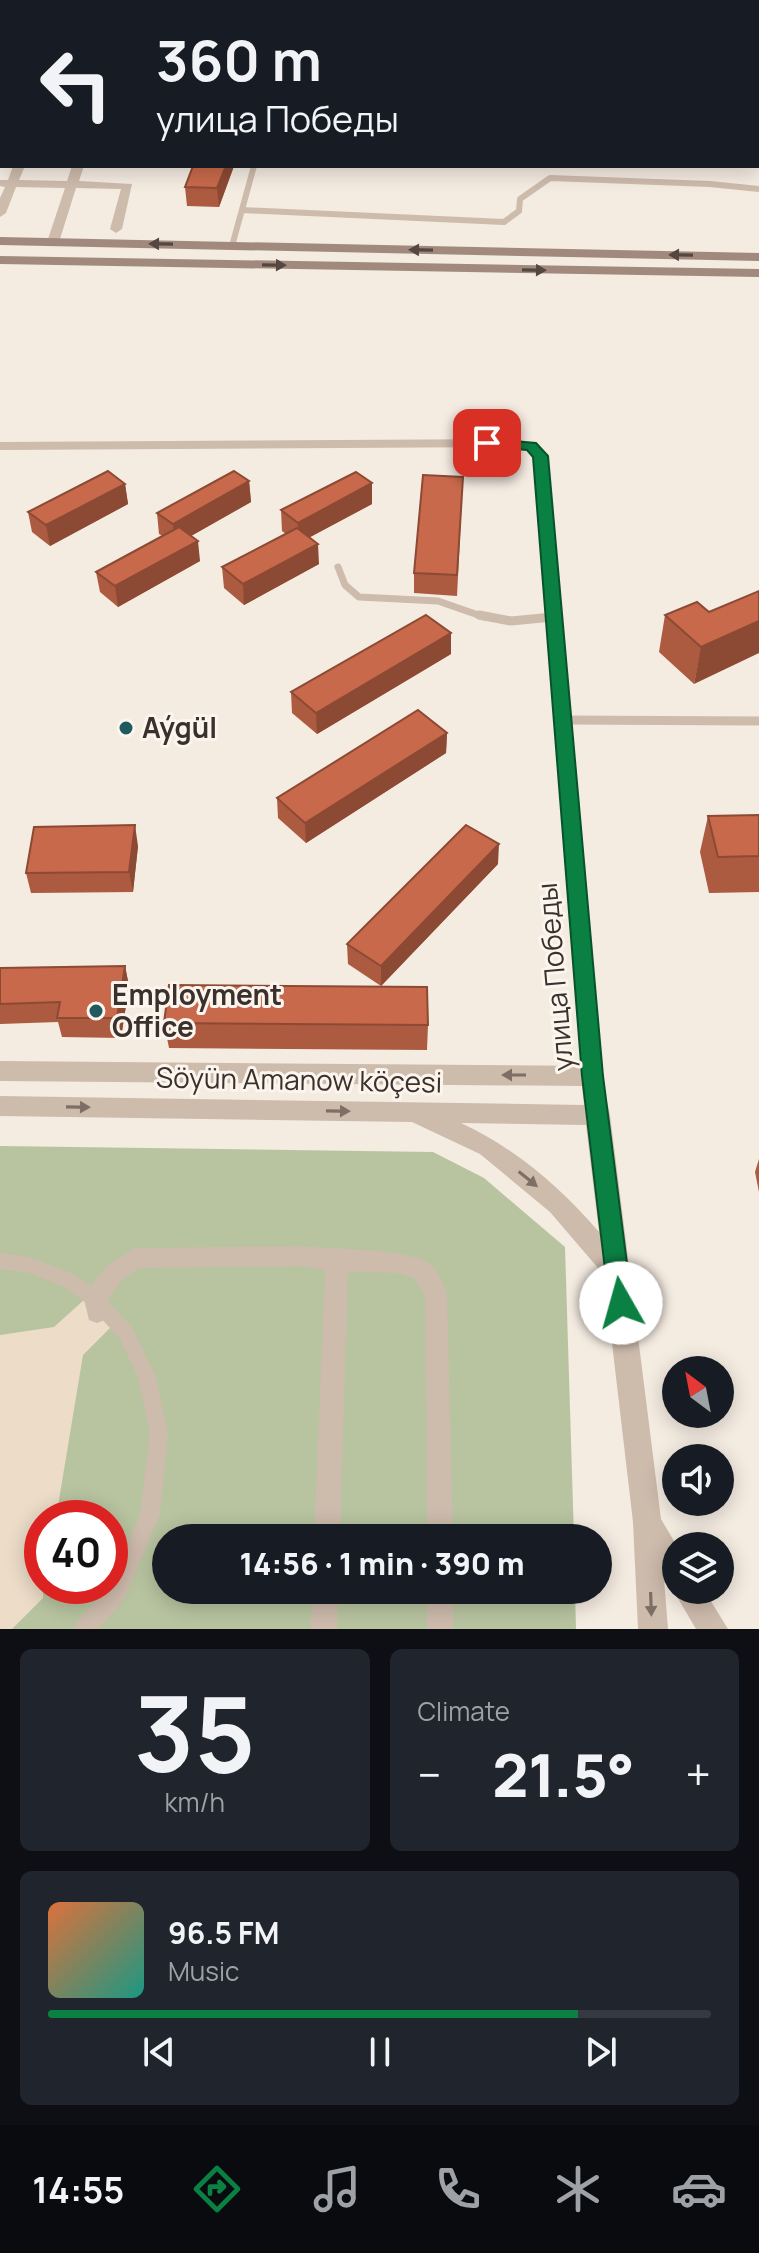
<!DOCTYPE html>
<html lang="en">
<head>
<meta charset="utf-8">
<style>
	:root { --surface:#171b24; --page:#20242c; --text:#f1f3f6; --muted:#9ea1a6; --line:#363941; --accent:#0b8043 }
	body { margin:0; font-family:Manrope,sans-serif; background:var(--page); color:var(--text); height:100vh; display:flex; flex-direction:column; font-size:30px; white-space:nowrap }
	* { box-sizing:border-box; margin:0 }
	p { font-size:26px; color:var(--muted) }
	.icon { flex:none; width:44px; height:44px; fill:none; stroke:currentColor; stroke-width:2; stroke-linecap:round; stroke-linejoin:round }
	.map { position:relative; height:1629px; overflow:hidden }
	.sheet { display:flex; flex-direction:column; gap:20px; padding:20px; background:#0d0f14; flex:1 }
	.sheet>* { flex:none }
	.hud { position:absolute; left:0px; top:0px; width:760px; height:168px; box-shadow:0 4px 20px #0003; background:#171b24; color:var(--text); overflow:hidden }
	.needle { width:52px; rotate:328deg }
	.controls { position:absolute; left:662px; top:1356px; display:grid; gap:16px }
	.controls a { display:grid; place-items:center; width:72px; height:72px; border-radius:50%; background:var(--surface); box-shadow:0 4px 20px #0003; font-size:40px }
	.speed { position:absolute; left:24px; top:1500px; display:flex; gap:16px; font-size:40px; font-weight:700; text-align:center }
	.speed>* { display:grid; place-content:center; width:104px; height:104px; border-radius:50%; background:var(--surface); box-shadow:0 4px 20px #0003; line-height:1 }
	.speed .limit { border:12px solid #d22; background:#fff; color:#111 }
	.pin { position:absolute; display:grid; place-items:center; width:68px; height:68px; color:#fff; margin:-34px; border-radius:16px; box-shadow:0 4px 12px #0006 }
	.me { position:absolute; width:88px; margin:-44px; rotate:353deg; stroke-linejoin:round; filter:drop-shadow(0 0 6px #0008) }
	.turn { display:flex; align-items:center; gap:28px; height:168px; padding:0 24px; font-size:36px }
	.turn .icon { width:104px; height:104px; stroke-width:2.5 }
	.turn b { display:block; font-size:56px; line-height:68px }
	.big { font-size:60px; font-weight:800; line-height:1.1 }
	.sheet .tile { flex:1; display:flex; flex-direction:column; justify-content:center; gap:12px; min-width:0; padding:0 28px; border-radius:12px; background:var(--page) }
	.sheet .dial { align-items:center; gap:0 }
	.dial b { font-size:104px; line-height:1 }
	.song { display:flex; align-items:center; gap:24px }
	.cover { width:96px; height:96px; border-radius:12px; background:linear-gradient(135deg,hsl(20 70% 55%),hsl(170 70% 35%)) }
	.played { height:8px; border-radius:4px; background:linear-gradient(90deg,var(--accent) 80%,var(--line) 80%) }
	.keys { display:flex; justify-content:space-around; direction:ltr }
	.heat { display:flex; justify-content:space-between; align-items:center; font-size:44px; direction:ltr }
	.sheet .tiles { flex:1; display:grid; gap:20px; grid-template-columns:1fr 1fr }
	.tile:last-child { grid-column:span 2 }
	.trip { position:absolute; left:152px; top:1524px; width:460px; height:80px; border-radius:40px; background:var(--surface); box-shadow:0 4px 20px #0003; font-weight:800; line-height:80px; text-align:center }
	.tab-bar { display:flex; height:128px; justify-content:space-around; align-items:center; background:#090b0e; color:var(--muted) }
	.tab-bar .icon { width:56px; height:56px }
	.tab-bar .on { color:var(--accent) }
	.tab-bar b { font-size:36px; color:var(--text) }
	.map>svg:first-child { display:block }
	.green { fill:#b8c4a0; fill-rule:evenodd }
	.plaza { fill:#ecdcc8 }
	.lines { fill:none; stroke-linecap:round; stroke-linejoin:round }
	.service-far2 { stroke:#cdbbac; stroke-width:6 }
	.service-far1 { stroke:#cdbbac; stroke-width:7 }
	.service { stroke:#cdbbac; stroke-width:9 }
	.pedestrian { fill:#cdbbac; fill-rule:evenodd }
	.minor { fill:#cdbbac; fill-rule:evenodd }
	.tertiary { fill:#cdbbac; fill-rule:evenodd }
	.secondary { fill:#a18a7d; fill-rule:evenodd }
	.wall { fill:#ac5a40 }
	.shaded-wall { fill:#8c4a34 }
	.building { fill:#c8694b; stroke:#8c4a34; stroke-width:2 }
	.oneway { fill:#544640 }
	.oneway2 { fill:#7d6f65 }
	.route { fill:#0b8043; stroke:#07532c; stroke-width:2 }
	.poi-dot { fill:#1f5a5e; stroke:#fbf5ee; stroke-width:3 }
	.labels { text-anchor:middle; stroke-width:6; stroke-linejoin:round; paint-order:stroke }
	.poi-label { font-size:28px; font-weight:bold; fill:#3b302b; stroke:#fbf5ee; text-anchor:start }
	.street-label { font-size:28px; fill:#3b302b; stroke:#fbf5ee }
</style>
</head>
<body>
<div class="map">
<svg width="759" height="1629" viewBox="0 0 759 1629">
	<rect width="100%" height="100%" fill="#f4ebe1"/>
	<path class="green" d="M0 1146 433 1152 484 1178 565 1247 574 1538H166V1590H575L576 1629H0ZM42 1518H110V1586H42Z"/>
	<path class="plaza" d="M85 1299 111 1327 83 1355 56 1518H42L43 1598 12 1629H0V1335L54 1327Z"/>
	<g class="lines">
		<path class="service-far2" d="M242 210 504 222 519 211 520 199 550 178 710 184 759 189
			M232 246 254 166"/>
		<path class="service-far1" d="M338 567 345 585 359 597 438 601 484 617"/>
		<path class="service" d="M479 615 511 621 553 617
			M564 720 759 721"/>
		<path class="pedestrian" d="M0 1253 29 1257 76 1275 101 1293 132 1327 156 1377 168 1433 160 1514 124 1600 98 1629H74L77 1622 110 1586 140 1514 150 1433 138 1378 120 1339 89 1305 64 1287 29 1273 0 1269Z"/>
		<path class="minor" d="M36 0H46L35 2Z
			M85 0H95V2H85Z
			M150 0H160L149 2Z
			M0 48H2V54H0Z
			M0 75H2L0 85Z
			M0 110H2V116H0Z
			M13 166H25L19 180 67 181 72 166H84L79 181 132 184 122 229 116 233 110 229 121 189 76 188 59 242 53 246 47 242 65 188 16 187 6 213 0 217V198L5 187 0 186V180H8Z
			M515 439 536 443 548 456 602 1076 599 1082 592 1085 585 1082 582 1076 534 457 526 449 515 447 0 450V442Z
			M301 1246C330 1249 414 1249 432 1265 438 1272 444 1285 447 1293L453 1538H427L425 1295 415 1279 400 1273 348 1272 340 1538H314L325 1270 301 1266 139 1268 122 1280 107 1301 109 1312 105 1320 97 1323 89 1320 84 1299 87 1291 106 1266 135 1248Z
			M312 1590H338L337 1629H311Z
			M427 1590H453V1629H427Z"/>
		<path class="tertiary" d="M0 1061 592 1066 600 1069 610 1115 661 1519 677 1546 676 1590H704L728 1629H696L673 1590 675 1585 664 1579 668 1629H638L633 1522 604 1275 550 1212 480 1154 412 1122 0 1116V1096L584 1105 582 1086 0 1081ZM461 1123 586 1125 599 1232C560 1187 515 1148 461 1123Z"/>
		<path class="secondary" d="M0 237 759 253V261L0 245Z
			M0 256 759 269V277L0 264Z"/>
	</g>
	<path class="wall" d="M234 166 219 207 187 206 185 187Z
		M463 477 457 596 414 593V573Z
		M249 481 251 502 191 536 200 561 118 607 100 592 96 572 163 536 159 534 157 513Z
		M125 484 128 504 50 546 32 532 28 512Z
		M372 504 310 537 319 564 244 605 224 588 222 567 286 534 282 531 281 510Z
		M709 612 694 684 659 652 665 615Z
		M451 654 317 734 292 713 291 692Z
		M447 733 446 753 306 843 278 818 277 798Z
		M759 815V892L709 893 700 852 708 816Z
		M138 846 133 892 31 893 26 873Z
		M498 864 381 986 348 964 347 944Z
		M125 966 129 986 121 1038 62 1037 58 1022 0 1024V968Z
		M164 1023 428 1025 427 1050 169 1048Z
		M759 1159V1192L755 1172Z"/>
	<path class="shaded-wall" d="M226 166H234L219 207 217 188Z
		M249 481 251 502 175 545 173 524Z
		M372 483V504L299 543 298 523Z
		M125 484 128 504 50 546 46 525Z
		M198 541 200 561 118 607 115 586Z
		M318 544 319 564 244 605 243 584Z
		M759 621V653L694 684 701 647Z
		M451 633V654L317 734 316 713Z
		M447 733 446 753 306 843 305 823Z
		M135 825 138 846 133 892 129 872Z
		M499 844 498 864 381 986V966Z
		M125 966 129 986 121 1038 117 1018Z"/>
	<path class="building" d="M193 166H226L217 188 185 187Z
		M108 471 125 484 46 525 28 512Z
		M234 471 249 481 173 524 157 513Z
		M356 472 372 483 298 523 281 510Z
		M423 475 463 477 457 575 414 573Z
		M179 527 198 541 115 586 96 572Z
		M297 528 318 544 243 584 222 567Z
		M759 591V621L701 647 665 615 697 602 709 612Z
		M426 615 451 633 316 713 291 692Z
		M418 710 447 733 305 823 277 798Z
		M759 815V856L718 857 708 816Z
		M135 825 129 872 26 873 34 827Z
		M466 825 499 844 381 966 347 944Z
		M125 966 117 1018H57L60 1002 0 1004V968Z
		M169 985 427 987 428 1025 164 1023Z"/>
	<defs><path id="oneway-solid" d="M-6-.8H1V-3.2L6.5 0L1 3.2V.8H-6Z" transform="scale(2)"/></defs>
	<g class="oneway">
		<use href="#oneway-solid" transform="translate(161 244) rotate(-179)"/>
		<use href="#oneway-solid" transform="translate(421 250) rotate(-179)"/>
		<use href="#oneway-solid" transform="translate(681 255) rotate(-179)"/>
		<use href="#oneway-solid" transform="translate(274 265) rotate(1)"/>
		<use href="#oneway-solid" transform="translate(534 270) rotate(1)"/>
	</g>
	<g class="oneway2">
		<use href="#oneway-solid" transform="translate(514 1075) rotate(-180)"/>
		<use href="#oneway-solid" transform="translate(78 1107) rotate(1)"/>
		<use href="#oneway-solid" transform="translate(338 1111) rotate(1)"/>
		<use href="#oneway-solid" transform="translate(528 1179) rotate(39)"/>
		<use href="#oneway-solid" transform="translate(651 1604) rotate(88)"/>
	</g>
	<path class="route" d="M487 439 536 443 548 456 603 1076 632 1303 629 1311 621 1314 613 1311 609 1303 582 1076 533 457 527 450 482 446V440Z"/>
	<g class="poi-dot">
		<circle cx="126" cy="728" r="8"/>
		<circle cx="96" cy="1011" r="8"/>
	</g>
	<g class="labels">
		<g class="poi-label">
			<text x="142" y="738">Aýgül</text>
			<text x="112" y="1005">Employment<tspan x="112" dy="32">Office</tspan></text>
		</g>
		<g class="street-label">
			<text transform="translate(555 977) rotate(-95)" y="10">улица Победы</text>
			<text transform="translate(299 1080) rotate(1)" y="10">Söyün Amanow köçesi</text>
		</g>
	</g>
</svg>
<div class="controls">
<a><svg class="needle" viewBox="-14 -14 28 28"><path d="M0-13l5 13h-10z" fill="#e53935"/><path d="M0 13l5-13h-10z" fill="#9ea1a6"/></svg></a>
<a><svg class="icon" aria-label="sound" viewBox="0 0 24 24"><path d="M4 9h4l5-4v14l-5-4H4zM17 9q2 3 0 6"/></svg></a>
<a><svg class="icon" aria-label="layers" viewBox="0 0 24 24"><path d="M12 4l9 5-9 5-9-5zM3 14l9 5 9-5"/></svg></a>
</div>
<div class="speed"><div class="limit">40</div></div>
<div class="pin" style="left:487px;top:443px;background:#d93025"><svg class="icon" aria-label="arrive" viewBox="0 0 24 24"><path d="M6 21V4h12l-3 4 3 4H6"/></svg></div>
<svg class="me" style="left:621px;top:1303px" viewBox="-20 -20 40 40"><circle r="19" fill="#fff"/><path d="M0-13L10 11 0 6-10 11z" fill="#0b8043"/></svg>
<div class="trip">14:56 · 1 min · 390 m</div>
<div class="hud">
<div class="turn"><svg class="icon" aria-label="left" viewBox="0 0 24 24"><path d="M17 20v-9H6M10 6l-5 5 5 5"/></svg><div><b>360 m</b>улица Победы</div></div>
</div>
</div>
<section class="sheet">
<div class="tiles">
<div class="tile dial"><b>35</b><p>km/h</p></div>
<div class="tile"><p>Climate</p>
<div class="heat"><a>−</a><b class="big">21.5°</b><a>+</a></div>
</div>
<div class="tile">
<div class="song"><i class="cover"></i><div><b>96.5 FM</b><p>Music</p></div></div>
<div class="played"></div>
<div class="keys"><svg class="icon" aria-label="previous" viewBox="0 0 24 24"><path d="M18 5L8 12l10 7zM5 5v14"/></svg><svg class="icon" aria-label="pause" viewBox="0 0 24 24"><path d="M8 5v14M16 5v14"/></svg><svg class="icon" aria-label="next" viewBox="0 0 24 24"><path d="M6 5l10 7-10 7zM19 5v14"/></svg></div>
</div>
</div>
</section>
<nav class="tab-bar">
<b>14:55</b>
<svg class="icon on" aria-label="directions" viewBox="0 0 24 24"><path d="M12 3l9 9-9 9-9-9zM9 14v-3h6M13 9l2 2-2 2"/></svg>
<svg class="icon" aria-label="music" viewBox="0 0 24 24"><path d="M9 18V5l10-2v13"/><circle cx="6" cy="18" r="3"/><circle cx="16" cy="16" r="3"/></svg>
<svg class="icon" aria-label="phone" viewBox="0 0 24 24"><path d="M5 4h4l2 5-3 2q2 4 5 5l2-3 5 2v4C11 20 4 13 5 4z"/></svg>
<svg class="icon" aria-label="climate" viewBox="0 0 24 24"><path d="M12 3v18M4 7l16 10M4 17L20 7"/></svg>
<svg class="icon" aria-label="car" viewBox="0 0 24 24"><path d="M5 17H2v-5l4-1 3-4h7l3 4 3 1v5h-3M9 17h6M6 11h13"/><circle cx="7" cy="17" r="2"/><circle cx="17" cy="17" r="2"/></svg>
</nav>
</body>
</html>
